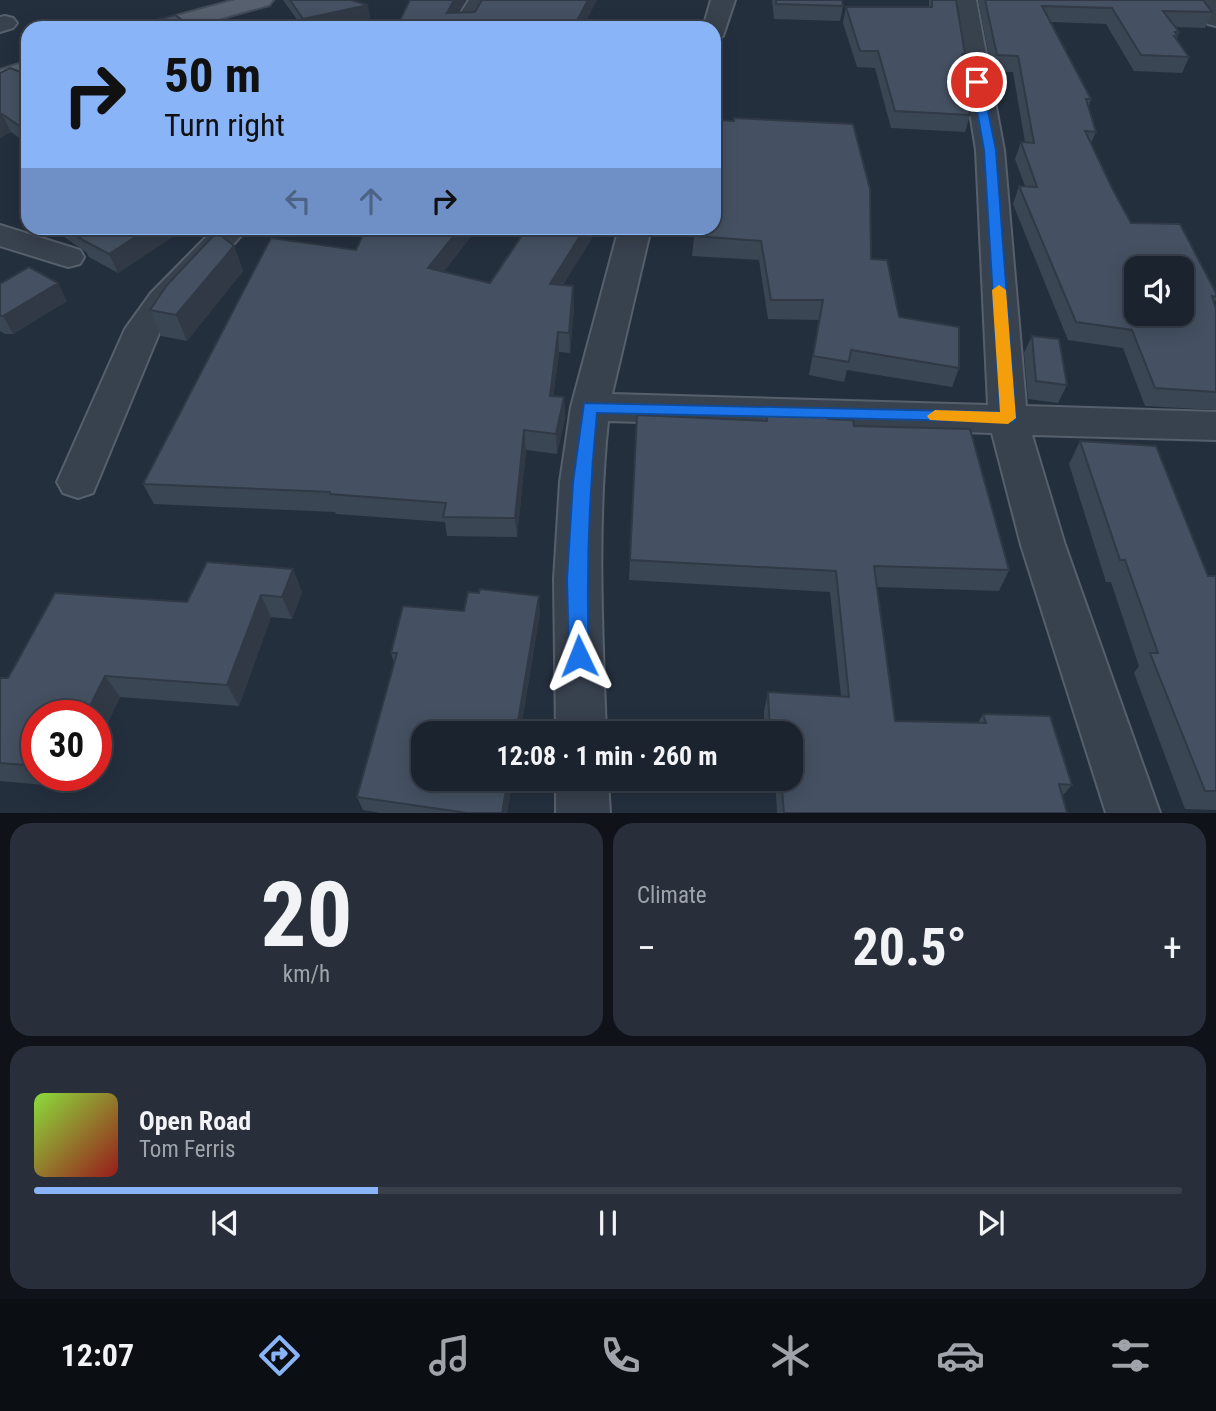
<!DOCTYPE html>
<html lang="en">
<head>
<meta charset="utf-8">
<style>
	:root { --surface:#1b232e; --page:#282f3a; --text:#f1f3f6; --muted:#a0a4aa; --line:#39404a; --accent:#8ab4f8 }
	body { margin:0; font-family:"Roboto Condensed",sans-serif; background:var(--page); color:var(--text); height:100vh; display:flex; flex-direction:column; font-size:26px; white-space:nowrap }
	* { box-sizing:border-box; margin:0 }
	p { font-size:23px; color:var(--muted) }
	.icon { flex:none; width:38px; height:38px; fill:none; stroke:currentColor; stroke-width:2; stroke-linecap:round; stroke-linejoin:round }
	.map { position:relative; height:813px; overflow:hidden }
	.side { display:flex; flex-direction:column; gap:10px; padding:10px; background:#0f1319; flex:1 }
	.side>* { flex:none }
	.banner { position:absolute; left:21px; top:21px; width:700px; height:214px; border-radius:21px; box-shadow:0 4px 18px #0003,0 0 0 2px var(--line); background:#8ab4f8; color:#111; overflow:hidden }
	.tools { position:absolute; left:1124px; top:256px; display:grid; gap:14px }
	.tools a { display:grid; place-items:center; width:70px; height:70px; border-radius:14px; background:var(--surface); box-shadow:0 4px 18px #0003,0 0 0 2px var(--line); font-size:35px }
	.speed { position:absolute; left:21px; top:700px; display:flex; gap:14px; font-size:35px; font-weight:700; text-align:center }
	.speed>* { display:grid; place-content:center; width:91px; height:91px; border-radius:50%; background:var(--surface); box-shadow:0 4px 18px #0003,0 0 0 2px var(--line); line-height:1 }
	.speed .limit { border:10px solid #d22; background:#fff; color:#111 }
	.pin { position:absolute; display:grid; place-items:center; width:60px; height:60px; color:#fff; margin:-30px; border:4px solid #fff; border-radius:50%; box-shadow:0 2px 7px #0007 }
	.me { position:absolute; width:77px; margin:-38px; rotate:358deg; stroke-linejoin:round; filter:drop-shadow(0 0 5px #0008) }
	.turn { display:flex; align-items:center; gap:24px; height:147px; padding:0 28px; font-size:32px }
	.turn .icon { width:91px; height:91px; stroke-width:2.5 }
	.turn b { display:block; font-size:49px; line-height:60px }
	.lanes { display:flex; align-items:center; height:66px; padding:0 28px; background:#0003; justify-content:center; gap:35px; direction:ltr }
	.lanes .off { opacity:.35 }
	.big { font-size:52px; font-weight:700; line-height:1.1 }
	.side .widget { flex:1; display:flex; flex-direction:column; justify-content:center; gap:10px; min-width:0; padding:0 24px; border-radius:21px; background:var(--page) }
	.side .dial { align-items:center; gap:0 }
	.dial b { font-size:91px; line-height:1 }
	.song { display:flex; align-items:center; gap:21px }
	.cover { width:84px; height:84px; border-radius:10px; background:linear-gradient(135deg,hsl(90 70% 55%),hsl(0 70% 35%)) }
	.played { height:7px; border-radius:4px; background:linear-gradient(90deg,var(--accent) 30%,var(--line) 30%) }
	.keys { display:flex; justify-content:space-around; direction:ltr }
	.heat { display:flex; justify-content:space-between; align-items:center; font-size:38px; direction:ltr }
	.side .tiles { flex:1; display:grid; gap:10px; grid-template-columns:1fr 1fr }
	.widget:last-child { grid-column:span 2 }
	.trip { position:absolute; left:411px; top:721px; width:392px; height:70px; border-radius:21px; background:var(--surface); box-shadow:0 4px 18px #0003,0 0 0 2px var(--line); font-weight:700; line-height:70px; text-align:center }
	.tab-bar { display:flex; height:112px; justify-content:space-around; align-items:center; background:#0b0e12; color:var(--muted) }
	.tab-bar .icon { width:49px; height:49px }
	.tab-bar .active { color:var(--accent) }
	.tab-bar b { font-size:32px; color:var(--text) }
	.map>svg:first-child { display:block }
	.lines { fill:none; stroke-linecap:round; stroke-linejoin:round }
	.minor-casing { stroke:#565f6c; stroke-width:4 }
	.major-casing { stroke:#414a57; stroke-width:4 }
	.minor { fill:#38414e; fill-rule:evenodd }
	.major { fill:#56606e; fill-rule:evenodd }
	.wall { fill:#3b4654 }
	.shaded-wall { fill:#303945 }
	.building { fill:#455162; stroke:#303945; stroke-width:2; fill-rule:evenodd }
	.route { fill:#1a73e8; stroke:#114b97; stroke-width:2 }
	.slow { fill:#f59e0b }
</style>
</head>
<body>
<div class="map">
<svg width="1216" height="813" viewBox="0 0 1216 813">
	<rect width="100%" height="100%" fill="#242f3e"/>
	<g class="lines">
		<defs>
			<path id="minor" d="M469 0H493L475 28H451Z
				M711 0H735L723 36 714 38V28H703Z
				M952 0H976L1004 150 1026 406 1216 412V440L1032 435 1065 545 1160 813H1106L1021 545 992 433 608 421C597 526 602 628 606 733H556L554 579 560 482 571 407 619 228H651L612 394 988 405 976 150Z
				M1200 0H1216V26L1208 24 1193 7Z
				M5 16 13 18 17 23 13 28 0 32V17Z
				M0 225 80 250 84 257 80 264 68 267 0 246Z
				M215 228H248L175 309 160 331 93 493 78 498 63 493 57 482 125 329 151 293Z
				M556 779H608L610 813H556Z"/>
			<path id="major" d="M235 0H273L269 5 186 28H147L150 23Z
				M28 61V78L0 87V70Z"/>
		</defs>
		<use href="#minor" class="minor-casing"/>
		<use href="#major" class="major-casing"/>
		<use href="#minor" class="minor"/>
		<use href="#major" class="major"/>
	</g>
	<path class="wall" d="M283 0H351L371 21 338 28H303Z
		M410 0H466L459 12H475L482 0H597L582 28H398V24Z
		M772 0H842L843 6 840 21 774 19Z
		M929 0H956L965 54 963 62 970 115 965 132 891 128 875 68 857 67 843 23 846 7H929Z
		M978 0H1203L1212 12 1205 28 1175 27 1179 32 1177 39 1189 57 1182 73 1134 71 1106 24 1051 22 1091 99 1089 106 1096 132 1091 143 1113 190 1131 223 1216 293V300L1214 303 1216 309V410L1145 406 1123 348 1068 340 1013 204 1019 186H1025L1015 159 1021 142H1025L1013 72H992Z
		M0 73 28 75V144L11 132 0 138Z
		M719 120 871 259 899 317 959 368 952 387 847 370 844 382 809 375 819 320 768 319 759 260 692 256 695 228H714Z
		M28 191V208L21 194Z
		M51 228H168L172 237 118 273 89 257 86 252Z
		M269 228H295L283 237Z
		M527 228H598L563 285 574 306 570 353 559 352 553 397H564L565 417 557 454 526 450 517 537 447 536 445 522 336 514 335 512 154 504 143 484 356 250 490 283Z
		M234 246 243 271 187 341 161 336 150 310Z
		M0 284 67 301 13 334H5L0 331Z
		M1032 336 1067 385 1058 403 1028 399 1024 353Z
		M765 407 828 419 854 426 1009 570 999 591 877 587 895 721 978 723 983 714 1072 785 1062 796 1067 813H777L775 779H791V733H764V711L768 692 841 696 830 592 629 580 637 415 762 421Z
		M1080 441 1208 576H1216V810L1185 809 1134 673 1139 666 1111 582H1106L1069 464Z
		M293 569 302 592 292 619 271 617 239 706 120 697 101 737 96 736V716H37V775H72L66 787 0 781V678H8L187 602Z
		M479 593 540 612 507 813H380L363 810 357 797 394 663 391 653 464 611Z"/>
	<path class="shaded-wall" d="M454 0H466L451 26 447 13Z
		M588 0H597L582 28 574 26Z
		M368 5 371 21 338 28H306L303 19Z
		M2 114 11 132 0 138V115Z
		M149 228H168L172 237 118 273 109 254Z
		M280 228H295L283 237Z
		M460 228H478L431 288 428 268Z
		M585 228H598L551 304 550 284Z
		M234 246 243 271 187 341 176 315Z
		M58 283 67 301 13 334 3 316Z
		M573 286 574 306 570 353 569 333Z
		M558 332 559 352 551 416 550 396Z
		M564 397 565 417 557 454 556 434Z
		M524 430 526 450 517 537 515 518Z
		M293 569 302 592 292 619 282 597Z
		M261 595 271 617 239 706 227 685Z
		M539 596 540 612 520 733H516Z
		M105 676 120 697 101 737 96 731V716H85Z
		M55 775H72L66 787Z
		M508 779H513L507 813H502Z"/>
	<path class="building" d="M290 0H351L368 5 303 19Z
		M410 0H454L447 13 475 12 482 0H588L574 26 582 28H479L398 24Z
		M776 0H842L843 6 776 4Z
		M932 0H956L965 54H962L970 115 895 111 878 51H860L846 7H932Z
		M985 0H1203L1212 12 1163 11 1179 32H1175L1177 36H1174L1189 57 1141 55 1112 8 1042 6 1091 99H1086L1096 132 1085 131 1113 190 1131 223 1180 224 1216 293V297L1212 296 1216 309V392L1155 388 1132 330 1076 322 1019 186 1037 187 1021 142 1034 143 1018 56 997 55ZM1136 268H1181V313H1136Z
		M175 15 193 28H126Z
		M10 68 28 75V132L2 114 0 115V73Z
		M734 118 853 124 870 189 871 259 887 260 899 317 959 327V368L851 350 849 362 813 356 823 300H771L761 241 694 236 695 228H714V158H717L719 120 734 121Z
		M28 191V199L21 194Z
		M70 228H149L109 254 79 238 82 236Z
		M366 228H460L428 268 490 283 527 228H585L550 284 573 286 569 333 558 332 550 396 564 397 556 434 524 430 515 518 443 517 446 503 330 494V492L143 484 271 238 356 250Z
		M217 232 234 246 176 315 150 310 167 285Z
		M29 267 58 283 3 316H0V284Z
		M1032 336 1059 339 1067 385 1036 381Z
		M765 407 826 409 828 419 853 420 854 426 970 429 1009 570 874 566 895 721 986 723 983 714 1050 716 1072 785 1059 784 1067 813H784L781 779H791V733H770L768 692 849 697 836 571 630 560 637 415 767 421Z
		M1080 441 1156 446 1208 576H1216V791H1205L1150 653H1158L1125 560H1120Z
		M207 562 293 569 282 597 261 595 227 685 105 676 85 716H37V766L0 763V678H8L55 593 187 602Z
		M480 589 539 596 516 733H424V779H508L502 813H467L357 797 397 653H391L403 606 464 611 468 592 479 593Z"/>
	<path class="route" d="M977 79 982 82 996 150 1016 418 1014 422 597 413C589 494 586 574 589 656L586 662 579 665 572 662 569 656 567 579 573 482 584 403 1000 412 984 150 972 82Z"/>
	<path class="slow" d="M999 285 1006 290 1016 418 1008 424 930 420 927 416 935 410 1000 412 992 290Z"/>
</svg>
<div class="tools">
<a><svg class="icon" aria-label="sound" viewBox="0 0 24 24"><path d="M4 9h4l5-4v14l-5-4H4zM17 9q2 3 0 6"/></svg></a>
</div>
<div class="speed"><div class="limit">30</div></div>
<div class="pin" style="left:977px;top:82px;background:#d93025"><svg class="icon" aria-label="arrive" viewBox="0 0 24 24"><path d="M6 21V4h12l-3 4 3 4H6"/></svg></div>
<svg class="me" style="left:579px;top:656px" viewBox="-20 -20 40 40"><path d="M0-17L14 15 0 8-14 15z" fill="#1a73e8" stroke="#fff" stroke-width="4"/></svg>
<div class="trip">12:08 · 1 min · 260 m</div>
<div class="banner">
<div class="turn"><svg class="icon" aria-label="right" viewBox="0 0 24 24"><path d="M7 20v-9h11M14 6l5 5-5 5"/></svg><div><b>50 m</b>Turn right</div></div>
<div class="lanes"><svg class="icon off" aria-label="left" viewBox="0 0 24 24"><path d="M17 20v-9H6M10 6l-5 5 5 5"/></svg><svg class="icon off" aria-label="ahead" viewBox="0 0 24 24"><path d="M12 20V5M6 11l6-6 6 6"/></svg><svg class="icon" aria-label="right" viewBox="0 0 24 24"><path d="M7 20v-9h11M14 6l5 5-5 5"/></svg></div>
</div>
</div>
<section class="side">
<div class="tiles">
<div class="widget dial"><b>20</b><p>km/h</p></div>
<div class="widget"><p>Climate</p>
<div class="heat"><a>−</a><b class="big">20.5°</b><a>+</a></div>
</div>
<div class="widget">
<div class="song"><i class="cover"></i><div><b>Open Road</b><p>Tom Ferris</p></div></div>
<div class="played"></div>
<div class="keys"><svg class="icon" aria-label="previous" viewBox="0 0 24 24"><path d="M18 5L8 12l10 7zM5 5v14"/></svg><svg class="icon" aria-label="pause" viewBox="0 0 24 24"><path d="M8 5v14M16 5v14"/></svg><svg class="icon" aria-label="next" viewBox="0 0 24 24"><path d="M6 5l10 7-10 7zM19 5v14"/></svg></div>
</div>
</div>
</section>
<nav class="tab-bar">
<b>12:07</b>
<svg class="icon active" aria-label="directions" viewBox="0 0 24 24"><path d="M12 3l9 9-9 9-9-9zM9 14v-3h6M13 9l2 2-2 2"/></svg>
<svg class="icon" aria-label="music" viewBox="0 0 24 24"><path d="M9 18V5l10-2v13"/><circle cx="6" cy="18" r="3"/><circle cx="16" cy="16" r="3"/></svg>
<svg class="icon" aria-label="phone" viewBox="0 0 24 24"><path d="M5 4h4l2 5-3 2q2 4 5 5l2-3 5 2v4C11 20 4 13 5 4z"/></svg>
<svg class="icon" aria-label="climate" viewBox="0 0 24 24"><path d="M12 3v18M4 7l16 10M4 17L20 7"/></svg>
<svg class="icon" aria-label="car" viewBox="0 0 24 24"><path d="M5 17H2v-5l4-1 3-4h7l3 4 3 1v5h-3M9 17h6M6 11h13"/><circle cx="7" cy="17" r="2"/><circle cx="17" cy="17" r="2"/></svg>
<svg class="icon" aria-label="filters" viewBox="0 0 24 24"><path d="M4 7h16M4 17h16"/><circle cx="9" cy="7" r="2"/><circle cx="15" cy="17" r="2"/></svg>
</nav>
</body>
</html>
